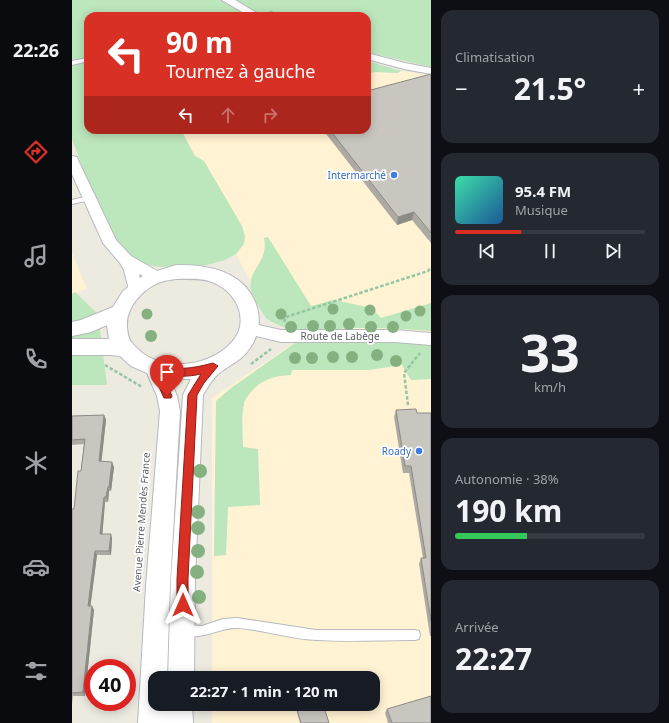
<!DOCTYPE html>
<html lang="fr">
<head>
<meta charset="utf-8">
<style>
	:root { --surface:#171b24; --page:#242831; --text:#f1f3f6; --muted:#9ea1a6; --line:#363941; --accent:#d93025 }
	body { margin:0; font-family:"Noto Sans",sans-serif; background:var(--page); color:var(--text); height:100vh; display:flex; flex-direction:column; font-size:15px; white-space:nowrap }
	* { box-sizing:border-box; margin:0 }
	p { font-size:13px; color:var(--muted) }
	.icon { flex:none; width:22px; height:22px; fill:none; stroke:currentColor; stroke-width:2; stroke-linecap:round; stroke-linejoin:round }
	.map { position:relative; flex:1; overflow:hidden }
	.drawer { display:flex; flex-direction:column; gap:10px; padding:10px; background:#0d0f14; width:238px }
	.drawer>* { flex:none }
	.guide { position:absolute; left:12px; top:12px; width:287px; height:122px; border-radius:12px; box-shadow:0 2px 10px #0003; background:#d93025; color:#fff; overflow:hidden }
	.speed { position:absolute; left:12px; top:659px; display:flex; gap:8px; font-size:20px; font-weight:700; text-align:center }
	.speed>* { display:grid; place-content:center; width:52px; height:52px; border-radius:50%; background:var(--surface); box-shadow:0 2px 10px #0003; line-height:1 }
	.speed .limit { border:6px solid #d22; background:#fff; color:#111 }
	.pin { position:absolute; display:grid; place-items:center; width:34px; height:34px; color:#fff; margin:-41px -17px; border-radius:50% 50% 50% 0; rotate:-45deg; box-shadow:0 0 4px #0007 }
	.pin .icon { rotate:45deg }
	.me { position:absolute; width:44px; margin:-22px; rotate:0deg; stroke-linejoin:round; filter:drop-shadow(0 0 3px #0008) }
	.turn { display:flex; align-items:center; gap:14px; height:84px; padding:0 16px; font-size:18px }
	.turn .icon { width:52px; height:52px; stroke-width:2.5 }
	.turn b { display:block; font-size:28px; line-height:34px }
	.lanes { display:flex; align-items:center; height:38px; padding:0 16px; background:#0003; justify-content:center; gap:20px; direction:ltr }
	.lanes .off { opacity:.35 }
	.big { font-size:30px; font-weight:700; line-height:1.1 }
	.drawer .widget { flex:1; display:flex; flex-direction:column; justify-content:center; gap:6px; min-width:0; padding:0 14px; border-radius:12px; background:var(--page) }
	.drawer .dial { align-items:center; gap:0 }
	.dial b { font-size:52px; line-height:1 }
	.song { display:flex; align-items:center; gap:12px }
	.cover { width:48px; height:48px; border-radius:6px; background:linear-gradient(135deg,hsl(160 70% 55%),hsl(210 70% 35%)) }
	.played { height:4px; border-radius:2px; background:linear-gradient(90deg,var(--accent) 35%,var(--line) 35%) }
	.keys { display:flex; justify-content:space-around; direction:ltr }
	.heat { display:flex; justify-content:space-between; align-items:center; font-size:22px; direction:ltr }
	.charge { height:6px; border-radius:3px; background:linear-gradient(90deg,#34c759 38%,var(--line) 0) }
	.trip { position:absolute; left:76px; top:671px; width:232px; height:40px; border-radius:12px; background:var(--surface); box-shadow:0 2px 10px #0003; font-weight:700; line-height:40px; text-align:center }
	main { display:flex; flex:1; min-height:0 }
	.tabs { display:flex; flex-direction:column; width:72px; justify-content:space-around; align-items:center; background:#090b0e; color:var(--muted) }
	.tabs .icon { width:28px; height:28px }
	.tabs .selected { color:var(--accent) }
	.tabs b { font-size:18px; color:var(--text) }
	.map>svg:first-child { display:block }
	.commercial { fill:#fff3d3 }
	.green { fill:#bce6bb }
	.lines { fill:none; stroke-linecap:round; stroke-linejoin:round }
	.service-casing { stroke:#b6b9be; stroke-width:2 }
	.minor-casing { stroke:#b6b9be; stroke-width:2 }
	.tertiary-casing { stroke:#b6b9be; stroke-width:2 }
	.path-far1 { stroke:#94c7a1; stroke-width:2; stroke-dasharray:3 1.5; stroke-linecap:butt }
	.path { stroke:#94c7a1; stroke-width:2.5; stroke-dasharray:3.5 2; stroke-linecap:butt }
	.service { fill:#fff; fill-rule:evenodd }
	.minor { fill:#fff; fill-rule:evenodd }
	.tertiary { fill:#fff; fill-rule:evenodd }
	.tree { fill:#85b180 }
	.wall { fill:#adaaa4 }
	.shaded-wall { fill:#8d8b86 }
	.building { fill:#c9c6bf; stroke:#8d8b86 }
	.route { fill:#d93025; stroke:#8d1f18 }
	.shop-dot { fill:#3f7fe0; stroke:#fff; stroke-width:1.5 }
	.labels { text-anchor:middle; stroke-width:3.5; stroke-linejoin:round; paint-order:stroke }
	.shop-label { font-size:10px; fill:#366cbe; stroke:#fff; text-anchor:end }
	.street-label { font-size:10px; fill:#595d62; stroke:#fff }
</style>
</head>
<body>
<main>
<nav class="tabs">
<b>22:26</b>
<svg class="icon selected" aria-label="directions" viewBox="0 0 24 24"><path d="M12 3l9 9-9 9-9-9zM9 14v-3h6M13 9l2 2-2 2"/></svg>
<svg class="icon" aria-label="music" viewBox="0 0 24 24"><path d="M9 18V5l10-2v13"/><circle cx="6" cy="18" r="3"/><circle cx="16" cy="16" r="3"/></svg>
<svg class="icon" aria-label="phone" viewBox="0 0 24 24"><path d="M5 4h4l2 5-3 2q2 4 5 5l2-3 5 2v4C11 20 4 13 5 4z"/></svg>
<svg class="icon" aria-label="climate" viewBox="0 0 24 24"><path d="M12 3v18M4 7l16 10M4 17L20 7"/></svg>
<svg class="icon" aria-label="car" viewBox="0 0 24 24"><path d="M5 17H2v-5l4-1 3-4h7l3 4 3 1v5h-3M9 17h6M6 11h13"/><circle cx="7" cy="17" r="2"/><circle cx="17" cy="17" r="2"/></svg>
<svg class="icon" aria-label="filters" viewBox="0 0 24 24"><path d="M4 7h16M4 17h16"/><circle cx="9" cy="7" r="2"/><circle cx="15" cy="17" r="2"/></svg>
</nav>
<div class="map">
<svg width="359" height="723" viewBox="0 0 359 723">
	<rect width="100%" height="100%" fill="#edeae0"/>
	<path class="commercial" d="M329 71 359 75V723H140V704H301V678H140V398L222 343 223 329 208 325 195 319 179 291 178 281 164 254 172 244 132 161 123 156 109 130H295V74L303 72 326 73Z
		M0 253 15 289 0 294Z"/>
	<path class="green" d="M0 0H359V67L295 52V16H16V130H109L123 156 132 161 170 226 173 236 172 244 164 254 153 260 135 265 86 267 70 263 60 256 45 240 11 169 0 139Z
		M295 61 329 71 326 73 303 72 295 74Z
		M196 237 239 306 262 300 300 308 309 318 359 303V331C336 329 312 328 289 328 266 328 226 334 206 325 203 323 198 321 195 319 191 315 180 295 179 290 175 269 197 263 192 238Z
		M3 292 26 314 35 385H0V294Z
		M223 343H341L359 345V379L339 380 330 365 297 370H220L219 375C201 376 187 380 176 396 175 398 172 401 172 404 169 417 171 433 171 447L186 449 188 505 156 507 154 555 142 556 144 401 159 388Z"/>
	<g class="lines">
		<defs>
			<path id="service" d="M15 58 16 61 0 65V61Z
				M16 196 19 198 18 200 0 204V200Z
				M165 618 244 630H343L347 631 348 635 347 639 343 640C310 640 277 642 245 640 219 639 193 630 166 628 147 627 129 642 109 634L108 630 109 626 113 625 130 626 151 619Z"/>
			<path id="minor" d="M150 0H163L190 16H177Z
				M295 53 333 63 359 68V74L332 69 295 59Z
				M0 156 5 157 6 160 44 240 59 256 89 273 91 277 89 281 84 282 67 274 70 290 68 294 63 295 58 294 52 270 48 263 31 243 0 174Z
				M177 323 209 330H323L359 333V345L323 342H209L172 333 169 329 172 325Z"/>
			<path id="tertiary" d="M104 265C122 265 142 266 158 275 185 289 196 322 178 348 170 360 161 363 150 371 142 376 136 387 131 395L123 579 122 678H96L99 579 111 395 119 379H98L105 396 108 411 98 586 95 678H83V704H120L121 723H66L74 586 88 411 85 396 75 373 59 366 48 356 38 355H0V339H37L35 325 19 332 0 336V322L9 320 41 307 51 291 72 275ZM104 279C115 279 127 278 137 281 164 289 180 321 159 343 135 369 84 373 61 344 56 339 56 334 55 328 53 308 71 288 89 282 94 280 99 280 104 279Z"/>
		</defs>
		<use href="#service" class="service-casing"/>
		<use href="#minor" class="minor-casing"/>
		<use href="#tertiary" class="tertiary-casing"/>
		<path class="path-far1" d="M198 11 207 16"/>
		<path class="path" d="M212 322 214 317 356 271 359 267
			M179 364 199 349
			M33 365 70 387
			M336 405 332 373 348 353"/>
		<use href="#service" class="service"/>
		<use href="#minor" class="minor"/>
		<use href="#tertiary" class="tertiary"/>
	</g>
	<g class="tree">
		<circle cx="261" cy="309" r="5.5"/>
		<circle cx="298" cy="310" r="5.5"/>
		<circle cx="348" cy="311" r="5.5"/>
		<circle cx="75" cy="314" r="5.5"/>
		<circle cx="209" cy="314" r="5.5"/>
		<circle cx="334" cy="316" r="5.5"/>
		<circle cx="277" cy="324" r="6"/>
		<circle cx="241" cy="326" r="6"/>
		<circle cx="258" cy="326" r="6"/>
		<circle cx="219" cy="327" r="6"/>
		<circle cx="299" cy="327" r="6"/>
		<circle cx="321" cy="327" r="6"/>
		<circle cx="79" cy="336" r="6"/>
		<circle cx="305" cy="355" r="6"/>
		<circle cx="261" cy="357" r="6"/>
		<circle cx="280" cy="357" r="6"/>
		<circle cx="223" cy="358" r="6"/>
		<circle cx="240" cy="358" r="6"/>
		<circle cx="324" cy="361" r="6"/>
		<circle cx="128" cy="471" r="7"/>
		<circle cx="126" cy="512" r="7"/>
		<circle cx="126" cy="528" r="7"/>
		<circle cx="126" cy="551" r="7"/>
		<circle cx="125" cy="572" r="7"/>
		<circle cx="127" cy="597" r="7"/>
	</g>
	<path class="wall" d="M359 74V243L340 220 325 225 251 130H295Z
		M324 410 345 413H359V636H358L347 564 349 558H351L337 473H331L322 417Z
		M32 415 34 420 29 461 42 467 39 491H37L36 502H33L30 534 40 538 39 555H25L18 606H20L22 610 13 696H1L0 705V509H2L9 471 12 444 0 445V416Z
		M223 704H251L257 723H228Z
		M315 709 359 723H316L313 713Z"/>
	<path class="shaded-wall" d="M342 212 340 220 325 225 326 217Z
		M32 415 34 420 29 466 27 461Z
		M40 462 42 467 39 491 37 487Z
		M36 487 37 491 36 502 34 497Z
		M32 497 33 502 30 539 28 534Z
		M39 534 40 538 39 555 37 551Z
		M23 551 25 555 18 610 16 606Z
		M20 606 22 610 13 696 11 692Z"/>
	<path class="building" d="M359 74V233L342 212 326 217 258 130H295V91Z
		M344 409 345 413H359V621L349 558H354L339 466H333L324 410Z
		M32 415 27 461 40 462 37 487H36L34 497H32L28 534H39L37 551H23L16 606H20L11 692 0 693V509H2L6 471H9L13 439 0 440V416Z
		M243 676 244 678H235Z
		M359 696V723H320L315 709Z
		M223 704H251L257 723H229Z"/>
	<path class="route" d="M141 363 146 366 132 383 125 395 116 579V605L115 609 111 610 107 609 105 605V579L116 395 129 374C116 377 103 377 90 374L100 396 99 398H92L79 369 83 366C106 370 119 369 141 363Z"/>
	<g class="shop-dot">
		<circle cx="322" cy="175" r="4"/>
		<circle cx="347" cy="451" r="4"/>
	</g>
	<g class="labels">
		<g class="shop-label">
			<text x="314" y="179">Intermarché</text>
			<text x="339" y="455">Roady</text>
		</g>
		<g class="street-label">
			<text x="268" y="340">Route de Labège</text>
			<text transform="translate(69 522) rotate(-86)" y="4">Avenue Pierre Mendès France</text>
		</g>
	</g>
</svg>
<div class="speed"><div class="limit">40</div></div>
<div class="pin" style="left:95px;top:396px;background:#d93025"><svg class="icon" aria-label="arrive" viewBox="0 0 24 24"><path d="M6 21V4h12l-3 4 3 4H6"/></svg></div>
<svg class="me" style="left:111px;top:605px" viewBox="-20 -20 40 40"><path d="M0-17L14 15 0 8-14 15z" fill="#d93025" stroke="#fff" stroke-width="4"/></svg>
<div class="trip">22:27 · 1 min · 120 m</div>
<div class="guide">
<div class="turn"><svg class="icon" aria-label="left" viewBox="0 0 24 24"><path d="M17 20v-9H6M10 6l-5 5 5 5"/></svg><div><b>90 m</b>Tournez à gauche</div></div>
<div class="lanes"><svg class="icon" aria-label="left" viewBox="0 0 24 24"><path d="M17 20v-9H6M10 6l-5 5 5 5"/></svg><svg class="icon off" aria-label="ahead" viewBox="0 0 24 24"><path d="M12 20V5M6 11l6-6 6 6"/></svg><svg class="icon off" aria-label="right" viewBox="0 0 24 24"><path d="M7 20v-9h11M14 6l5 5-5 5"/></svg></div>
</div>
</div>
<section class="drawer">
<div class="widget"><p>Climatisation</p>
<div class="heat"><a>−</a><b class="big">21.5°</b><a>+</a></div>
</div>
<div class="widget">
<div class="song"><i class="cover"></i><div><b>95.4 FM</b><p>Musique</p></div></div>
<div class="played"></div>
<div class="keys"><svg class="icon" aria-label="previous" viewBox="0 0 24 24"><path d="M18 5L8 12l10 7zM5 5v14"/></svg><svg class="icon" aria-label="pause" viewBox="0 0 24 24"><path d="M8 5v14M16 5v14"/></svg><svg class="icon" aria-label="next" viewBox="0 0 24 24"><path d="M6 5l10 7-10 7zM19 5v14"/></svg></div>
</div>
<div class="widget dial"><b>33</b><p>km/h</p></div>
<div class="widget"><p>Autonomie · 38%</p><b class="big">190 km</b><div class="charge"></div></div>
<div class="widget"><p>Arrivée</p><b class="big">22:27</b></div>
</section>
</main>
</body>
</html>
